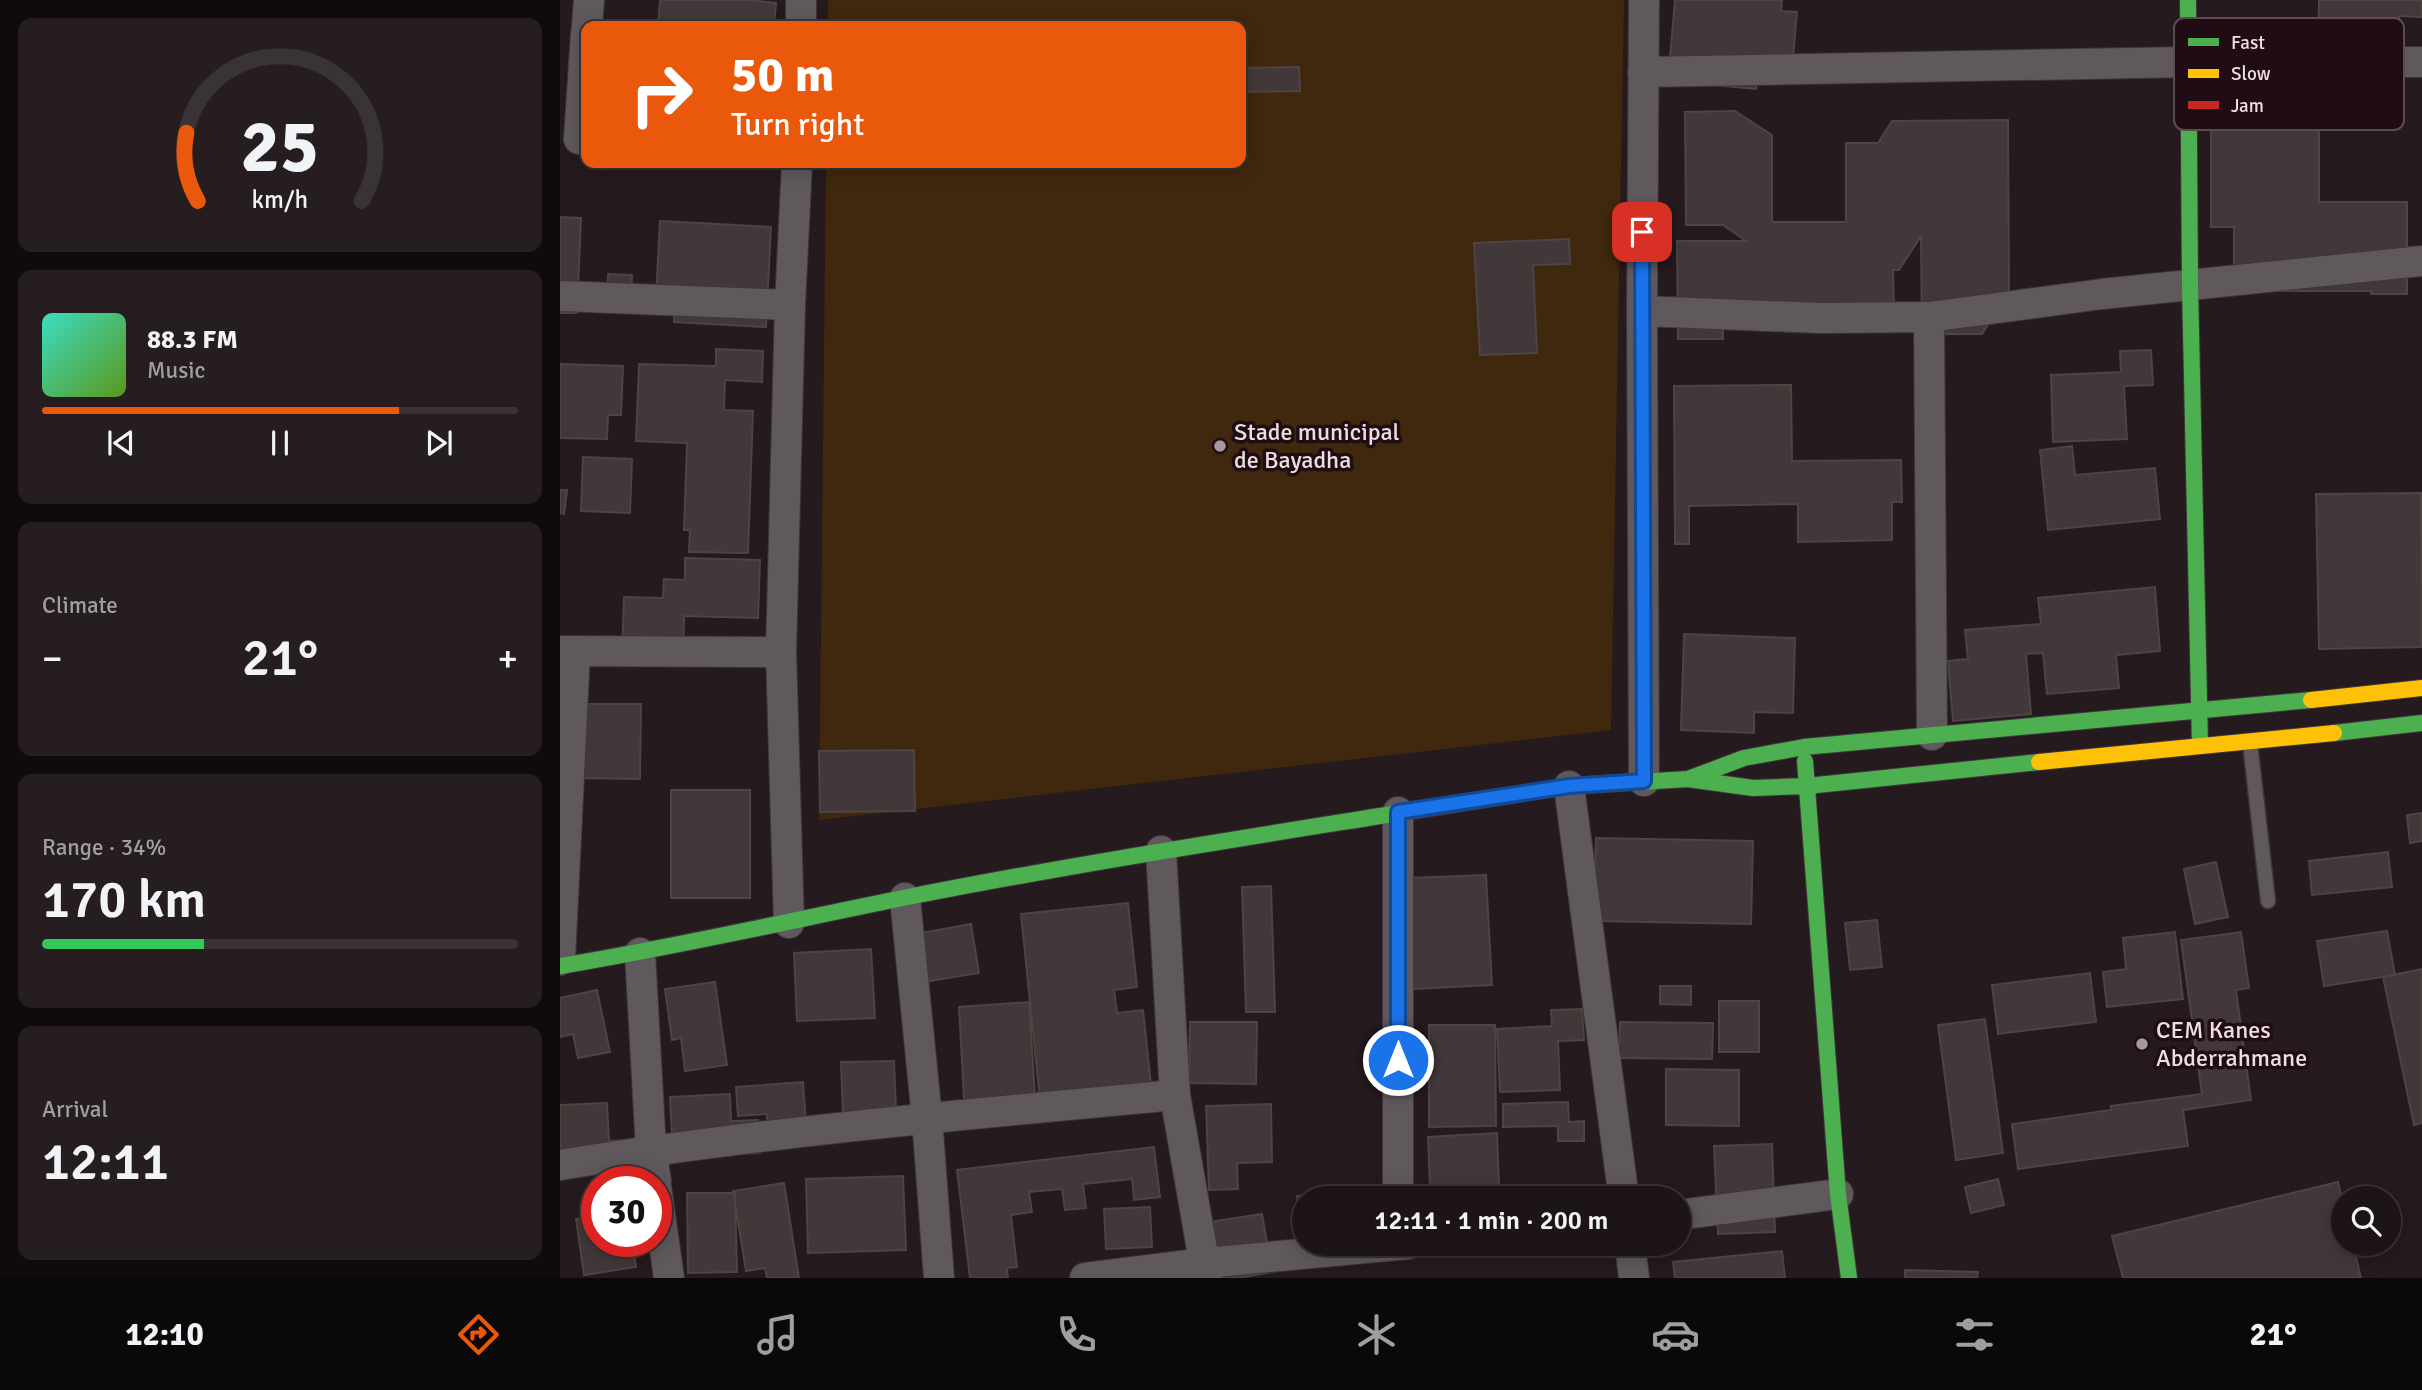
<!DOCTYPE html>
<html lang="en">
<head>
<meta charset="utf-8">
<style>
	:root { --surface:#1c1416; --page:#251d1f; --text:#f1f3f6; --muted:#a09ea1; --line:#3a3335; --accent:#ea580c }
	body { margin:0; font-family:Signika,sans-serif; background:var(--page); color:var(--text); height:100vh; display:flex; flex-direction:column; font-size:26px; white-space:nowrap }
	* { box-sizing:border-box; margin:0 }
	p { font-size:23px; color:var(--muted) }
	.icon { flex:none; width:38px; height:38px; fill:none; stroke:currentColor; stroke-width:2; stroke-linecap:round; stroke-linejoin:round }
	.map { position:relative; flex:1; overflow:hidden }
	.side { display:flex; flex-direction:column; gap:18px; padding:18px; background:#0f0b0c; width:560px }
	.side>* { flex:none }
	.top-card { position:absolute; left:21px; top:21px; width:665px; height:147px; border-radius:14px; box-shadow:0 4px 18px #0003,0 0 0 2px var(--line); background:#ea580c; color:#fff; overflow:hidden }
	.fabs { position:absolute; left:1771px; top:1186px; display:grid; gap:14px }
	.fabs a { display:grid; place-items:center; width:70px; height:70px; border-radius:50%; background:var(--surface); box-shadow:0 4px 18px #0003,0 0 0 2px var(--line); font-size:35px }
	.speed { position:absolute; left:21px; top:1166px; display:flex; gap:14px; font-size:35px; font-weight:700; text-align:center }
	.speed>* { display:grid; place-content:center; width:91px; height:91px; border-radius:50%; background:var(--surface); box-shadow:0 4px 18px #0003,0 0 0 2px var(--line); line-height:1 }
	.speed .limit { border:10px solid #d22; background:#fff; color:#111 }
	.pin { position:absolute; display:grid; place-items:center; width:60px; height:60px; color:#fff; margin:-30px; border-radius:14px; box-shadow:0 4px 10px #0006 }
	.me { position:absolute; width:77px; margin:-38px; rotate:0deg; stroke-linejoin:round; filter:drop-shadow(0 0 5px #0008) }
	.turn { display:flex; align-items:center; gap:24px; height:147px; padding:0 35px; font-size:32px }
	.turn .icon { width:91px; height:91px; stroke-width:2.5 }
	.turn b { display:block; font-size:49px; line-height:60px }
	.big { font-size:52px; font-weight:600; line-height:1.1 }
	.side .widget { flex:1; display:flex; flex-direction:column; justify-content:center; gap:10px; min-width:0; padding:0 24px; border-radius:14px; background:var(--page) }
	.side .dial { align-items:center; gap:0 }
	.dial svg { height:182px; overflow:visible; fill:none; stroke:var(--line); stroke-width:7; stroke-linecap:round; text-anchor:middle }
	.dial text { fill:var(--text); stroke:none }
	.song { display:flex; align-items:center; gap:21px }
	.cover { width:84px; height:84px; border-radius:10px; background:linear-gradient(135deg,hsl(170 70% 55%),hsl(90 70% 35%)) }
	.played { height:7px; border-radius:4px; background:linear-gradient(90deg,var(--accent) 75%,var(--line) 75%) }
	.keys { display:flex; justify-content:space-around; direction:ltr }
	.heat { display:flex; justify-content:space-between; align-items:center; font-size:38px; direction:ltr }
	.charge { height:10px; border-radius:5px; background:linear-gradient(90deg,#34c759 34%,var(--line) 0) }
	.trip { position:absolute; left:732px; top:1186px; width:399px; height:70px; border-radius:35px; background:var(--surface); box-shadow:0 4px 18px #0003,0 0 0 2px var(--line); font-weight:600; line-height:70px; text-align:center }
	.menu { display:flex; height:112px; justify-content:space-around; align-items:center; background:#0b0809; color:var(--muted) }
	.menu .icon { width:49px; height:49px }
	.menu .current { color:var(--accent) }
	.menu b { font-size:32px; color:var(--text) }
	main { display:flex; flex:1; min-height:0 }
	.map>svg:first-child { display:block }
	.green { fill:#3f280d }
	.building { fill:#423839; stroke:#4d4444; stroke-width:2 }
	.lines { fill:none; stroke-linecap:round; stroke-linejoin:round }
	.lane-casing { stroke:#403639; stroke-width:17 }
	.street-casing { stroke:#403639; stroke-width:32 }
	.fast-casing { stroke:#403639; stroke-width:18 }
	.slow-casing { stroke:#403639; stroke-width:18 }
	.jam-casing { stroke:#403639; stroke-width:18 }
	.lane { stroke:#5f595e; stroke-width:14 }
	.street { stroke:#5f595e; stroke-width:30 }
	.fast { stroke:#4caf50; stroke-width:16 }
	.slow { stroke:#ffc107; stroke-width:16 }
	.jam { stroke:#c62828; stroke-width:16 }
	.route-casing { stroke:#114b97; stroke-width:18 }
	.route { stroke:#1a73e8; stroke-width:12 }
	.poi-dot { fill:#a6999c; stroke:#1f0d13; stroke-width:2.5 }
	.labels { text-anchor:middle; stroke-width:7; stroke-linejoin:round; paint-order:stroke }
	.poi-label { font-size:24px; fill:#ecdee1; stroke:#1f0d13; text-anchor:start }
	.key { fill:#1f0d13; stroke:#5c4c51; stroke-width:2 }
	.key-label { font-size:19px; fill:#ecdee1 }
</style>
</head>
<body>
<main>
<section class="side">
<div class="widget dial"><svg viewBox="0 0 100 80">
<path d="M14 69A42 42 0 1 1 86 69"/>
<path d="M14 69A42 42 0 0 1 9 39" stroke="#ea580c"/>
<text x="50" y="56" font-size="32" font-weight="700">25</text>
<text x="50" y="72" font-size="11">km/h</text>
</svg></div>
<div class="widget">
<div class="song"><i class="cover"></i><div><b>88.3 FM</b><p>Music</p></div></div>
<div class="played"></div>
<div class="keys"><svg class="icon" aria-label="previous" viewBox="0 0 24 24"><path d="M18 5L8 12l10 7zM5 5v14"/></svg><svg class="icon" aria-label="pause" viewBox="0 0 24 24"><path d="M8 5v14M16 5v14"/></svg><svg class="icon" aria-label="next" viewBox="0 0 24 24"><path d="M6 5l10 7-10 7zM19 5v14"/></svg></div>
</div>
<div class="widget"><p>Climate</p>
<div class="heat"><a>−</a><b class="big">21°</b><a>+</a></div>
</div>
<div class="widget"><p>Range · 34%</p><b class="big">170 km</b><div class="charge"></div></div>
<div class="widget"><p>Arrival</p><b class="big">12:11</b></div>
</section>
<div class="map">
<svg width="1862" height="1278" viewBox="0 0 1862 1278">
	<rect width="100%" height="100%" fill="#251a1d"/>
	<path class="green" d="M268 0H1064L1051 730 259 820 266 163H681V26H268Z"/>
	<path class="building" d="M100 0H188L216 3 214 26H98Z
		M1115 0H1222L1221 11 1237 12 1231 81 1197 77 1196 89 1108 81Z
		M1759 0H1862V17L1839 16 1838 87 1758 86Z
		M739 67 740 91 681 92V68Z
		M1175 111 1212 135V222H1286V143H1318L1332 121 1448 120 1449 293 1422 334H1362L1361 236 1339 270H1333L1334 308 1279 332H1226V306L1163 323V339H1118L1117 241H1186L1163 225H1126L1125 112Z
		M1651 127H1759V202H1847V294H1811V291H1674V227H1651Z
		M0 217 21 218 17 313H0Z
		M100 221 211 227 206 327 114 322 115 306 47 303 48 274 72 275 71 296 96 297Z
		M1009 239 1010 264 973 265 977 353 920 355 914 243Z
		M156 349 203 351 202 382 165 380 164 410 193 411 188 553 129 552 130 530H124L127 443 76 441 79 364 156 366Z
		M1591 350 1593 385 1564 386 1567 439 1493 442 1491 375 1561 372 1560 351Z
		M0 364 63 366 61 415H48L47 439 0 438Z
		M1231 385 1232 461 1341 460 1342 502H1332V540L1238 542V504L1129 506V544H1115L1114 386Z
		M1512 446 1515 475 1595 468 1600 519 1488 530 1480 450Z
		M23 457 72 459 70 513 21 511Z
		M0 490H7L4 514 0 513Z
		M1861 493 1862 647 1759 649 1756 494Z
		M125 558 200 560 198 618 124 616 123 665 62 655 64 597 103 598 104 579 125 580Z
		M1595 587 1600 651 1556 655 1559 688 1487 694 1483 653 1466 654 1471 714 1393 721 1388 661 1408 659 1405 630 1481 624 1478 598Z
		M1124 634 1235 638 1233 713 1194 712V733L1121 730Z
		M18 704H81L80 779 17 778Z
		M354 750 355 811 260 812 259 751Z
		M111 790H190V898H111Z
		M1862 813V841L1850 843 1847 815Z
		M1036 838 1193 841 1191 924 1034 921Z
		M1828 852 1832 887 1752 895 1749 861Z
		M1656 862 1668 917 1635 924 1624 869Z
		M926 875 932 985 853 989 848 878Z
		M711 886 715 1012H686L682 887Z
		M568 903 577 987 554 990 557 1013 583 1010 591 1085 481 1110 461 914Z
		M1317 920 1322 967 1290 970 1285 923Z
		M411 924 419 973 369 981 361 933Z
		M1827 931 1835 975 1764 986 1757 941Z
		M1615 932 1623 999 1547 1007 1543 972 1566 969 1563 938Z
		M1681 932 1689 988 1676 990 1691 1100 1623 1110 1628 1146 1458 1169 1452 1124 1551 1110V1106L1642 1094 1621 940Z
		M311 949 315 1018 237 1021 234 953Z
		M1862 969V1123L1854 1125 1823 977Z
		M1530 973 1536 1022 1438 1034 1432 985Z
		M155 982 167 1065 125 1071 121 1038 112 1040 105 989Z
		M1100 986H1131V1005L1100 1004Z
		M37 990 50 1052 18 1058 13 1034 0 1037V998Z
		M1159 1001H1199V1052H1159Z
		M469 1002 476 1113 405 1117 399 1007Z
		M1022 1009 1024 1040 998 1041 1000 1090 940 1092 937 1029 992 1026 991 1010Z
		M1425 1019 1443 1153 1396 1160 1378 1025Z
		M630 1022H697L696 1084 629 1083Z
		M1060 1022 1153 1023 1152 1059 1059 1058Z
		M869 1025H935L936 1126 869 1127Z
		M334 1061 337 1136 284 1138 281 1062Z
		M1106 1069 1179 1070V1126L1106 1125Z
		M243 1082 247 1136 208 1139 207 1114 178 1116 176 1087Z
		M170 1094 171 1121 198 1120 200 1153 113 1156 110 1097Z
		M1008 1102 1009 1122 1024 1121V1141H998V1126L943 1127V1104Z
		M47 1103 49 1141 62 1140 63 1167 0 1171V1105Z
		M711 1104 712 1162 677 1163 678 1189 649 1190 646 1106Z
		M937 1133 939 1185 870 1188 868 1137Z
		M1212 1144 1215 1232 1158 1234 1154 1146Z
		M594 1147 600 1197 574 1200 572 1179 523 1184 526 1208 505 1210 502 1189 469 1192 472 1212 451 1215 457 1267 447 1268 448 1278H410L397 1170Z
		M343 1176 346 1250 248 1253 246 1179Z
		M1438 1179 1444 1205 1411 1213 1405 1187Z
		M1778 1182 1783 1204V1244H1793L1801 1278H1563L1552 1236Z
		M224 1183 239 1278H207L205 1268 186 1271 173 1191Z
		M797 1188 798 1199H744V1255L737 1196Z
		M946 1191V1199H926V1192Z
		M127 1193H175L177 1272 128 1273Z
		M590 1207 592 1247 546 1249 544 1209Z
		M702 1214 712 1272 678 1278H651L642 1223Z
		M37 1215V1241H72L76 1267 24 1275 16 1219Z
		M1222 1251 1225 1278H1115L1113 1262Z
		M1345 1270 1418 1272 1417 1278H1345Z"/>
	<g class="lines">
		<defs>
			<path id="lane" d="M1690 743 1708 901"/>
			<path id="street" d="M1084 0 1082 311 1084 781
				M27 26 29 0
				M241 26V0
				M1083 72 1629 62H1862
				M19 139 26 33
				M0 296 230 305
				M1082 311 1260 318 1369 317 1542 294 1862 261
				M1369 317 1372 735
				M0 651 221 652
				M1009 786 1064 1199
				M838 812V1199
				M601 851 615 1095 647 1278
				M345 898 367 1118 379 1278
				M229 923 221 652 230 305 237 163
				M80 953 91 1150 96 1181
				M0 960 15 652
				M0 1165C204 1132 409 1114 615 1095
				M96 1186 109 1278
				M1118 1215 1278 1194
				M1070 1244 1074 1278
				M525 1278 645 1263 848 1244"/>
			<path id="fast" d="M1628 0 1630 285 1640 746
				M1774 733 1862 723
				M1245 761 1278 1194 1289 1278
				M1128 779 1184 758 1244 747 1751 700
				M1029 785 1128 779 1193 788 1247 786 1479 762
				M0 966C115 947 229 921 343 898 509 865 677 839 845 812"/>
			<path id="slow" d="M1751 700 1862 688
				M1479 762 1774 733"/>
			<path id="jam" d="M845 812 1009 786 1029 785"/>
		</defs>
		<use href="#lane" class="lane-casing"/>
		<use href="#street" class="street-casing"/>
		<use href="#fast" class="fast-casing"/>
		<use href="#slow" class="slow-casing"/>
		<use href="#jam" class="jam-casing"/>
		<use href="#lane" class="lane"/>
		<use href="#street" class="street"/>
		<use href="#fast" class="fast"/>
		<use href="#slow" class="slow"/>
		<use href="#jam" class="jam"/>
	</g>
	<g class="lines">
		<defs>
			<path id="route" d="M838 1060V812L1009 786 1084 781 1082 232"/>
		</defs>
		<use href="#route" class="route-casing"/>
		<use href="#route" class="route"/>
	</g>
	<g class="poi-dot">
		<circle cx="660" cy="446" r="7"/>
		<circle cx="1582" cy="1044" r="7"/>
	</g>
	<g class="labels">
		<g class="poi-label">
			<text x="674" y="440">Stade municipal<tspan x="674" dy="28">de Bayadha</tspan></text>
			<text x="1596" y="1038">CEM Kanes<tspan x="1596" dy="28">Abderrahmane</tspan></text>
		</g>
	</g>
	<rect x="1614" y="18" width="230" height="112" rx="10" class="key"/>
	<rect x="1628" y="38" width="31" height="8" fill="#4caf50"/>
	<rect x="1628" y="69" width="31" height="9" fill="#ffc107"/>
	<rect x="1628" y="101" width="31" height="8" fill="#c62828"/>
	<g class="key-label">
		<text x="1671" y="49">Fast</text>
		<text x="1671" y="80">Slow</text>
		<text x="1671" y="112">Jam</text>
	</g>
</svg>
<div class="fabs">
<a><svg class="icon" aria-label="search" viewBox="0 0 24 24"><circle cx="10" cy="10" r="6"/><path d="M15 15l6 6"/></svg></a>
</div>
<div class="speed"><div class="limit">30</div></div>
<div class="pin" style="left:1082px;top:232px;background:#d93025"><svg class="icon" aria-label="arrive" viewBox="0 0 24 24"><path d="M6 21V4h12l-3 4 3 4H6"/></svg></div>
<svg class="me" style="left:838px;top:1060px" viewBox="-20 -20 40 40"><circle r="17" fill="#1a73e8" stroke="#fff" stroke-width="3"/><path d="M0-11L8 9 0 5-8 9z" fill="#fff"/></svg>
<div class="trip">12:11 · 1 min · 200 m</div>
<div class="top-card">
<div class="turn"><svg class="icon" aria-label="right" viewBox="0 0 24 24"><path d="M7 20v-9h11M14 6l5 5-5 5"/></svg><div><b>50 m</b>Turn right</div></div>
</div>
</div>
</main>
<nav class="menu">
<b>12:10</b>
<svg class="icon current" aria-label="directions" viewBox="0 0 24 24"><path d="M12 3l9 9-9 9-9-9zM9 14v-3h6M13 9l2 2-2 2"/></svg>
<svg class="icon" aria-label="music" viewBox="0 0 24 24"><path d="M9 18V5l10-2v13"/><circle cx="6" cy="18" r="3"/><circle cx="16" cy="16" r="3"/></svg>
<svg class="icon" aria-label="phone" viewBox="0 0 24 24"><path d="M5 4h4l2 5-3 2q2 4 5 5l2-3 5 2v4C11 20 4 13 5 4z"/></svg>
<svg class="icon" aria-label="climate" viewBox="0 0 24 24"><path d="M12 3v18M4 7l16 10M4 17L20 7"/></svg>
<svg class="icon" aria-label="car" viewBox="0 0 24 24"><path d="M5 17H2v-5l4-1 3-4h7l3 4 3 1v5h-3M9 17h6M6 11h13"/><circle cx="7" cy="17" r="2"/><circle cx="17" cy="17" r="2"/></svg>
<svg class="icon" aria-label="filters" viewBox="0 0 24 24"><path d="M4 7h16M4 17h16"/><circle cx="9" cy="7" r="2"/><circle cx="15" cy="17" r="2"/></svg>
<b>21°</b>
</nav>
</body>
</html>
